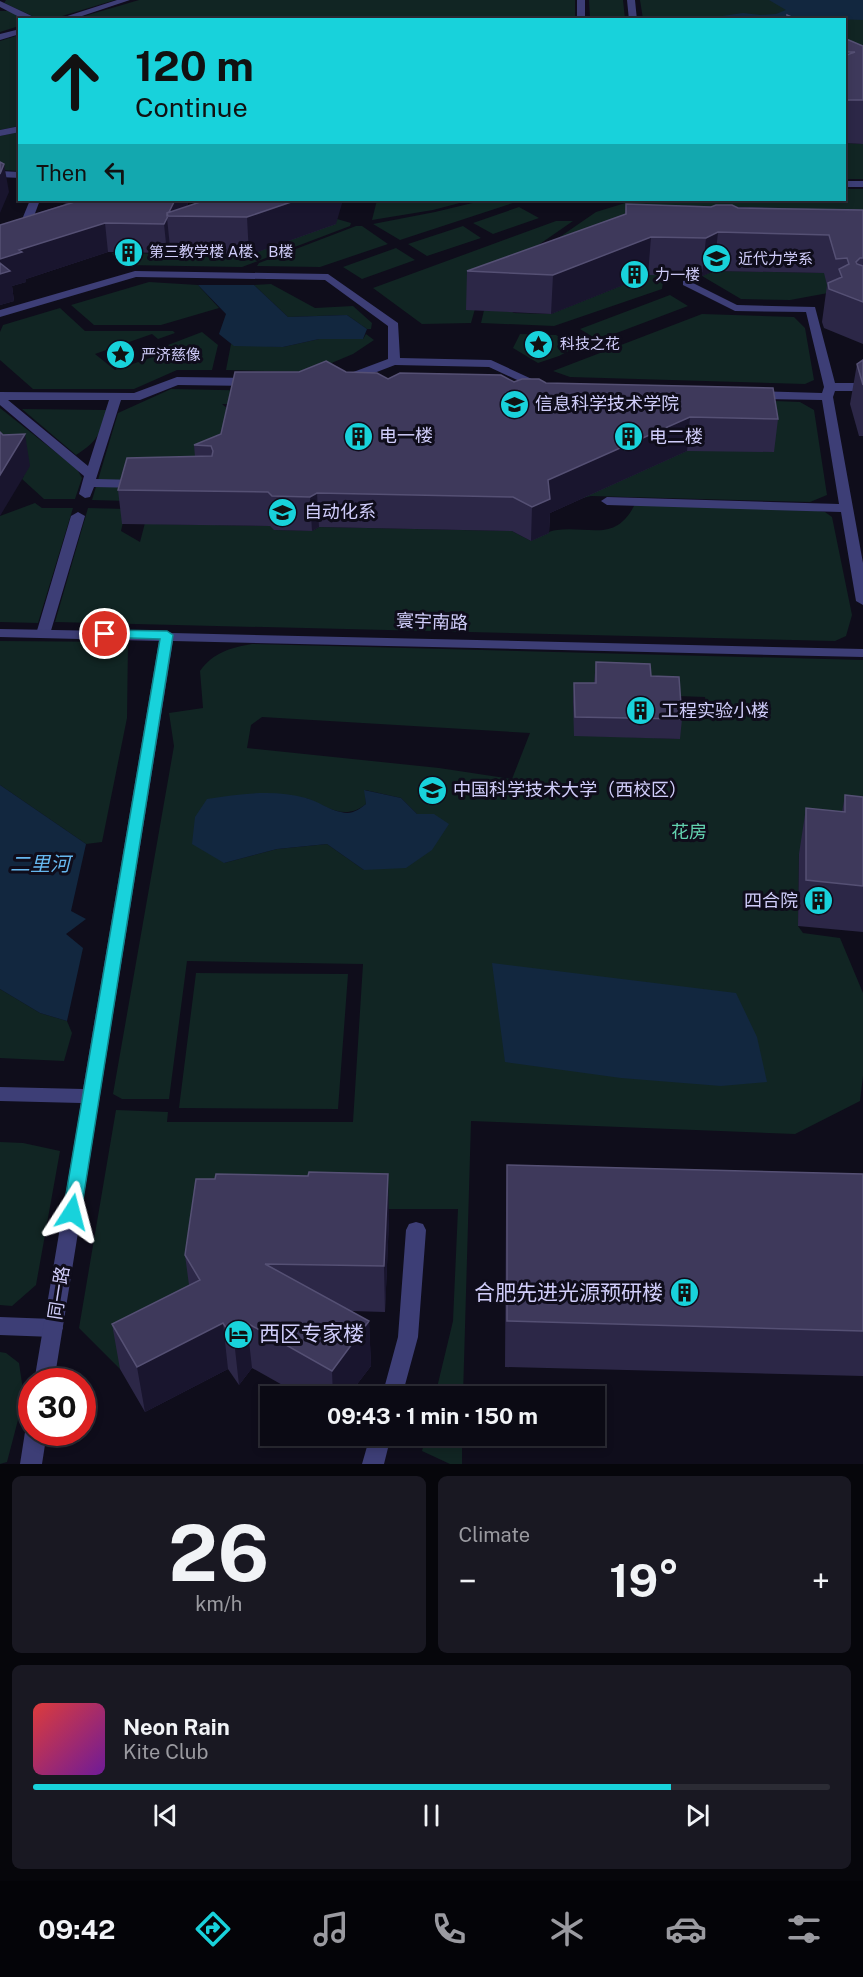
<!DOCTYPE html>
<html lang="en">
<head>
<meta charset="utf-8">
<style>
	:root { --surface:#0b0a14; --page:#191822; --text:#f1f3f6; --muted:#9a9aa0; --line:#2b2b34; --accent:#18d2db }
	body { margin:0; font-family:"Public Sans","Noto Sans SC",sans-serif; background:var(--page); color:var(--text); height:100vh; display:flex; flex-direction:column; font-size:22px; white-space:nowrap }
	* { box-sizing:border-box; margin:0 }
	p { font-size:20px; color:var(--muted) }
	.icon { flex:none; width:33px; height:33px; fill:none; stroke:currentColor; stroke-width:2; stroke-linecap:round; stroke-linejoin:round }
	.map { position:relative; height:1464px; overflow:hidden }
	.side { display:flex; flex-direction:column; gap:12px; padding:12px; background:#06060b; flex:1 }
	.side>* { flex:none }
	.top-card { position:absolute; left:18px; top:18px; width:828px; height:183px; border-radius:0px; box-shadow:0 3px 9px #0003,0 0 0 2px var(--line); background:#18d2db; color:#111; overflow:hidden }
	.speed { position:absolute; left:18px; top:1368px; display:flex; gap:12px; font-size:30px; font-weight:700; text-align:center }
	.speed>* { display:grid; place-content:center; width:78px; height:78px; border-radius:50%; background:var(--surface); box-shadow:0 3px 9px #0003,0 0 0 2px var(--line); line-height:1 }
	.speed .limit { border:9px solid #d22; background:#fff; color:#111 }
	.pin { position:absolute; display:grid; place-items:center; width:51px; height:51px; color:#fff; margin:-26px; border:3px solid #fff; border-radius:50%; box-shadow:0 2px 6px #0007 }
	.me { position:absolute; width:66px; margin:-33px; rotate:9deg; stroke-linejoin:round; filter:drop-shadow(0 0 4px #0008) }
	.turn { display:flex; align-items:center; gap:21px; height:126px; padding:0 18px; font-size:27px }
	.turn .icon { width:78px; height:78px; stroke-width:2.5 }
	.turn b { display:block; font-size:42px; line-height:51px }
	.then { display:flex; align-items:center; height:57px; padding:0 18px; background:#0003; gap:12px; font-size:22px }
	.big { font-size:45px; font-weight:700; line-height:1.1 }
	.side .card { flex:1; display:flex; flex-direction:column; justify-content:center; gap:9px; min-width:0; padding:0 21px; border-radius:9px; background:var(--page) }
	.side .dial { align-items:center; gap:0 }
	.dial b { font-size:78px; line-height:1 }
	.song { display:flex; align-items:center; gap:18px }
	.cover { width:72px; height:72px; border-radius:9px; background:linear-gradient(135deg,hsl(0 70% 55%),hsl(280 70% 35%)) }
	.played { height:6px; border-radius:3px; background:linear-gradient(90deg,var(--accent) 80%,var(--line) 80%) }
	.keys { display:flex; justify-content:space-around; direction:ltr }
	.heat { display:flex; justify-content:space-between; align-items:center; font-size:33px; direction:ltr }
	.side .tiles { flex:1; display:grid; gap:12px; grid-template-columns:1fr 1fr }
	.card:last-child { grid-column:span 2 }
	.trip { position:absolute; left:260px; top:1386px; width:345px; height:60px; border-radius:0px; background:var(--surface); box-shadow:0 3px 9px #0003,0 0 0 2px var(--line); font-weight:700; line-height:60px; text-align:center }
	.menu { display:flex; height:96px; justify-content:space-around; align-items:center; background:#040408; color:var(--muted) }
	.menu .icon { width:42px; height:42px }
	.menu .current { color:var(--accent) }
	.menu b { font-size:27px; color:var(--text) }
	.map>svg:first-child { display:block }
	.green { fill:#112523; fill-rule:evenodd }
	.water { fill:#12273f }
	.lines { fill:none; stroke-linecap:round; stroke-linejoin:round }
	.lane { fill:#3d3e76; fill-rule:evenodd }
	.street { fill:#3d3e76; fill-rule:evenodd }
	.wall { fill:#2c2747 }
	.shaded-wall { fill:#19152e }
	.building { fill:#3e395b; stroke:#555074; stroke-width:1.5 }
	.route { fill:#18d2db; stroke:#10888e; stroke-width:1.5 }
	.labels { text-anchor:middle; stroke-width:6; stroke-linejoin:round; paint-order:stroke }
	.far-poi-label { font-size:15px; fill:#d0cdfa; stroke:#0f0d1b; text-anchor:start }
	.poi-label { font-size:18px; fill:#d0cdfa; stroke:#0f0d1b; text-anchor:start }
	.street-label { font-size:18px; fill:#d0cdfa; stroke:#0f0d1b }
	.park-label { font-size:18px; fill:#62d1af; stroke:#0f0d1b }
	.water-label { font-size:20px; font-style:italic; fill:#66b7ee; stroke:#0f0d1b }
	.near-poi-label { font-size:21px; fill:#d0cdfa; stroke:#0f0d1b; text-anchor:end }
</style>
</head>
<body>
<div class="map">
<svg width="863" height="1464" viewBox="0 0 863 1464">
	<rect width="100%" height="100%" fill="#0f0d1b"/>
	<path class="green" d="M6 0H115L49 20 39 19 4 3Z
		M139 0H575V20H306L296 17 272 20H71Z
		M589 0H623L625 19H590Z
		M640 0H863V62L845 54 844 20 643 19Z
		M0 11H8L27 19 20 20 19 26 0 32Z
		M19 35V126L0 130V41Z
		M19 132V171L0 170V136Z
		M845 143 863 144V179H845Z
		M845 189H863V237L734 245 490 300 514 313 551 314 648 275H664L662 289 554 326 481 323 490 285 596 212 635 200H844Z
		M377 200H471L433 210 372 220Z
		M485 200H522L400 240 373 224 435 212Z
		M519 207 539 218 493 234 473 223Z
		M337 219 351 223 350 226 242 267 126 265 117 261 112 253 249 255Z
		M556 221H573L482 284 471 323 422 324 373 288Z
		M356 226H362L388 244 320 267 257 266 259 263Z
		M463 226 481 238 427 256 408 244Z
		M396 248 415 260 362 279 343 267Z
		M714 271 833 273 839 291 790 300 741 299 702 276Z
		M149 282 198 285 219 308 161 325H94L71 305Z
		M271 284 315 308 353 306 372 323 371 329H367L347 315 288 317 254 285Z
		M670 295 688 306 598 340 580 329Z
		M60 308 85 331H173L175 333 158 339 152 334 95 354 115 370 173 350 168 345 202 332 218 345 212 370H177L134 389H33L0 360V332L3 325Z
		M702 314 794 317 805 328 814 380 805 384 570 377 553 371Z
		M366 334 374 340 353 354 310 372 226 370 231 344 283 347 319 339H363Z
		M520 334 556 335 576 347 559 356 538 363 513 348Z
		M171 389 273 391 272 404H222L235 415 224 467 129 501 92 500 118 413Z
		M747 400 800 402 814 410 827 495 810 502 591 496 579 499 484 446Z
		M0 408 77 469 82 478 75 499H44L22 479 24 476 0 460Z
		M22 409 107 410C100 434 98 441 76 455Z
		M35 503 42 508H73L38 623 0 622V516Z
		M635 504 805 509 825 512 832 517 852 615 846 636 835 641 55 622 88 508 126 509 121 531 140 542 146 519 155 524 270 526 275 530 312 531 319 527 512 531 531 541C539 537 548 531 557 530 590 526 616 543 635 504Z
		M0 641 128 642 127 718 102 842 86 844 0 785Z
		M252 644 863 660V843L799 854 798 926 803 933 840 938 863 993V1076L860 1101 795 1134 471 1121 463 1396H435L453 1321 458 1209H200L206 1325 120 1369 79 1328 116 1110 168 1112 167 1122H353L363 964 187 961 169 1099H122L113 1094 174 746 169 713 203 708 200 671C214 652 230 648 252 644ZM649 695 705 697 708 719 679 718 680 739 574 735 595 703ZM262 717 530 733 512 779 439 768 247 748 251 725ZM365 790 401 798 417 814H434L364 870 327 844 277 849 224 863 306 798C328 807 345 821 366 804Z
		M196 973 348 974 338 1109 179 1108Z
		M0 989 40 1013 67 1021 72 1033 64 1061 0 1058Z
		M0 1142 23 1143 60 1151 36 1285 12 1306 0 1305Z
		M0 1352 6 1353 19 1363 24 1397 7 1462 0 1464Z
		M426 1436H462V1464H450L422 1451Z"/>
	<path class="water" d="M769 0H863V20L809 18 800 20H680L701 19 743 13 760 15 776 14 786 10Z
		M198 285H254L288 317 347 315 367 329 363 339H319L283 347 234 346 219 334 226 314Z
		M0 785 86 844 71 911 86 919 66 934 83 948 67 1021 40 1013 0 989Z
		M364 790 401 798 417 814H434L449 824 432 850 406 868 364 870 327 844 277 849 224 863 192 844 195 817 207 799C239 794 274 789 306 798 318 801 329 810 341 812 352 815 358 810 366 804Z
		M492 963 736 993 757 1037 767 1082 721 1086 621 1078 505 1062Z"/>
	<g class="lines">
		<path class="lane" d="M0 1 36 18 37 20H25L0 7Z
			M20 126V132L0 136V130Z
			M0 171 20 172V178L0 177Z
			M30 200H40L34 216 42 222V226H34L23 217Z
			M135 271 328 274 398 323 400 358 491 360 549 387 543 391 539 390 489 367 395 365 348 383H340V377L388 359V326L325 280 136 277 0 317V310Z
			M687 280 737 305 815 307 835 383H863V391H835L833 397 863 563V605L856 601 841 512 607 505 601 501 607 497 839 504 822 400 755 399 749 395 755 391 822 393 824 387 806 312 735 311 683 285V281Z
			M177 377 252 378 258 382 252 386 178 385 140 400H121L96 479 139 480 145 484 139 488 94 487 90 497 85 498 79 494 84 476 0 405V392L134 393ZM8 400H109L88 466Z
			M78 512 85 516 50 634 43 638 38 637 36 634 71 516Z
			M416 1222 423 1224 426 1230 418 1337 402 1396H382L398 1337 406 1230 409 1224Z
			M0 1317 53 1319 60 1322 63 1328 60 1334 53 1337 0 1335Z
			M370 1436H391L384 1464H362Z"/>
		<path class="street" d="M117 0H130L70 20H55Z
			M577 0H585V20H577Z
			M627 0H635L637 20H629Z
			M20 29V34L0 40V34Z
			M844 181H863V187H844Z
			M0 629 162 632 167 631 172 633 863 649V657L173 641 54 1382H34L81 1103 0 1101V1087L83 1089 159 641 0 637Z
			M32 1424V1432H47L42 1464H20L25 1432Z"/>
	</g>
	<path class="wall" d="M844 38 863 46V144L844 143Z
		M58 200H189L187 206 336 224 249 255 171 253 170 247 167 253 108 252 26 279V282L12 286 14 301 0 305V225L66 204Z
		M626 204 863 210V344L824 328 822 322 827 285 824 273 714 271 702 276 648 275 551 314 466 310 467 271 625 214Z
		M863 360V436H859L850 404 857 364Z
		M346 372 388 379 546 383 778 419 774 452 687 451 550 513 549 533 531 541 512 531 319 527 312 531 274 530 270 526 122 524 118 490 195 457 194 445 221 434Z
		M596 662 651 676 682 719 680 739 574 736 573 702 574 683H594Z
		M845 795 863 797V932L798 926 799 854 806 808 842 812Z
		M507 1165 863 1174V1376L505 1367 506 1211Z
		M389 1219 385 1312 351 1311 369 1321 371 1366 348 1396H302L252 1368 239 1385 228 1369 145 1412 120 1369 112 1324 189 1285 185 1255Z"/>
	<path class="shaded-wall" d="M4 164 9 192 0 213V174Z
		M175 200H189L183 216H168Z
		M297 200H343L336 224 249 255 247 217Z
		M167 218 170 247 167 253 164 224Z
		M105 223 108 252 26 279V282L12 286 14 301 0 305V259L19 250Z
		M718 232 714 271 702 276 706 238Z
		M651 237 648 275 551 314 553 275Z
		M690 417 687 451 550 513 549 533 531 541 532 507 548 480Z
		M25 434 30 466 0 516V475Z
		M317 493 319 527 312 531 310 497Z
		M388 1174 389 1219 385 1312 384 1266Z
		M369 1321 371 1366 348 1396H333L332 1371Z
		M223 1323 228 1369 145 1412 137 1367Z
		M247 1323 252 1368 239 1385 234 1340Z"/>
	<path class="building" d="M787 15 798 20H787Z
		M844 38 863 46V100H844V56L855 52H844Z
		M0 162 4 164 0 174Z
		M81 200H175L169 212 167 213 168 216 164 224 105 223 19 250 22 252 0 259V225Z
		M206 200H297L247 217 167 216V213Z
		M626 204 711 207 716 205H732L738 208 863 210V258H860L856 262 857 264 863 266V302L829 289 828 283 842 277 839 269 849 264 847 258 836 259 829 235 718 232 706 238 651 237 553 275 467 271 626 214Z
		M0 263 10 271 0 274Z
		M863 360V385L857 364Z
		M326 361 346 372 377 373 388 379 400 373 501 375 514 382 522 379H539L546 383 773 388 778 419 690 417 548 480 550 499 532 507 513 497 317 493 310 497 272 496 268 492 118 490 127 458 212 456 213 451 211 446 194 445 221 434 235 372H299Z
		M0 432 3 435 25 434 0 475Z
		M596 662 650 664 651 676 679 677 682 719 575 717 574 683H596Z
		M845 795 863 797V886L806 880V808L845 812Z
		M507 1165 863 1174V1331L507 1321Z
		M309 1172 388 1174 384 1266 265 1264 369 1321 332 1371 247 1323 234 1340 223 1323 137 1367 112 1324 200 1280 185 1255 196 1179H215L216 1174 308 1176Z"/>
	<path class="route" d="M105 630 167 631 173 635 81 1212 78 1217 72 1219 66 1217 63 1212 160 639 100 637 99 634Z"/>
	<defs>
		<symbol id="building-disc" viewBox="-11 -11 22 22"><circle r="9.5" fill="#18d2db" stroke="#0f0d1b"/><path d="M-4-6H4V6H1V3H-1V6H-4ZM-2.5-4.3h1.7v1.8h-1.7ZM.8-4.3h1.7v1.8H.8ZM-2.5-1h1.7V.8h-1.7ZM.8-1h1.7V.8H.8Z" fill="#111"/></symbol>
		<symbol id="university-disc" viewBox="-11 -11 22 22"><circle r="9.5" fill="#18d2db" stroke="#0f0d1b"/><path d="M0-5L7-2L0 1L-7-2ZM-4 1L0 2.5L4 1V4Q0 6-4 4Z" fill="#111"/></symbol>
		<symbol id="sight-disc" viewBox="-11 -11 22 22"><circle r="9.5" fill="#18d2db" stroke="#0f0d1b"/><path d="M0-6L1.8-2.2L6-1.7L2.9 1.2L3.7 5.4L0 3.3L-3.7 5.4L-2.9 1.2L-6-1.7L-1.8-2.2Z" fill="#111"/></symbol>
		<symbol id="hotel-disc" viewBox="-11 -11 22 22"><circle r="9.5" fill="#18d2db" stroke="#0f0d1b"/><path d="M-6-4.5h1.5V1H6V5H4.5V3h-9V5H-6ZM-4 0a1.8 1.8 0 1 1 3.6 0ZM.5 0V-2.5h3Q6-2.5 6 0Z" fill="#111"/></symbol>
	</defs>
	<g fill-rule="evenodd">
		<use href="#building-disc" x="112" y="236" width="33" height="33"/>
		<use href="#university-disc" x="700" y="242" width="33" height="33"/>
		<use href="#building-disc" x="618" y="258" width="33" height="33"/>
		<use href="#sight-disc" x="522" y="328" width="33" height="33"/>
		<use href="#sight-disc" x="104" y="338" width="33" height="33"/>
		<use href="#university-disc" x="498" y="388" width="33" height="33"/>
		<use href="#building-disc" x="342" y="420" width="33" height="33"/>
		<use href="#building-disc" x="612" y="420" width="33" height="33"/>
		<use href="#university-disc" x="266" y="496" width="33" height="33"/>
		<use href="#building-disc" x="624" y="694" width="33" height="33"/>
		<use href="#university-disc" x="416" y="774" width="33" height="33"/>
		<use href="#building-disc" x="802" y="884" width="33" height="33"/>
		<use href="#building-disc" x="668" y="1276" width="33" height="33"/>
		<use href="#hotel-disc" x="222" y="1318" width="33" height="33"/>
	</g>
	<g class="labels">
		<g class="far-poi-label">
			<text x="149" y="257">第三教学楼 A楼、B楼</text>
			<text x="738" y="264">近代力学系</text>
			<text x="655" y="280">力一楼</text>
			<text x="560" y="349">科技之花</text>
			<text x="141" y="360">严济慈像</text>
		</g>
		<g class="poi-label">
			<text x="535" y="410">信息科学技术学院</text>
			<text x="379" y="442">电一楼</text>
			<text x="649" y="443">电二楼</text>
			<text x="304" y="518">自动化系</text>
			<text x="661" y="717">工程实验小楼</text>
			<text x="453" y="796">中国科学技术大学（西校区）</text>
			<text x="798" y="907" text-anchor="end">四合院</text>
		</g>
		<g class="street-label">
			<text transform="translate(432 622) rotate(2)" y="6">寰宇南路</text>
			<text transform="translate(59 1293) rotate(-81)" y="6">同一路</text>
		</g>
		<g class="park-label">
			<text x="689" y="838">花房</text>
		</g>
		<g class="water-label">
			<text x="40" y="871">二里河</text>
		</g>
		<g class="near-poi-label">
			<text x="663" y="1300">合肥先进光源预研楼</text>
			<text x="259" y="1341" text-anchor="start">西区专家楼</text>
		</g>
	</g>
</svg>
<div class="speed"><div class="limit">30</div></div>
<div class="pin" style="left:105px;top:634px;background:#d93025"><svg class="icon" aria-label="arrive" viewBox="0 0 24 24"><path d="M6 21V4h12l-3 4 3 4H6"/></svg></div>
<svg class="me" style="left:72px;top:1212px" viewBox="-20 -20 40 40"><path d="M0-17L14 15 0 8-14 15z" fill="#18d2db" stroke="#fff" stroke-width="4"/></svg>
<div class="trip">09:43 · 1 min · 150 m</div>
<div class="top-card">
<div class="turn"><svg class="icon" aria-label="ahead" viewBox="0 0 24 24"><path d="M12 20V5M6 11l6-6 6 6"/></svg><div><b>120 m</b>Continue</div></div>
<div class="then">Then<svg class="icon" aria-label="left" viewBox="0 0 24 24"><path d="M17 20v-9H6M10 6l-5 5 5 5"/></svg></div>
</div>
</div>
<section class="side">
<div class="tiles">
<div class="card dial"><b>26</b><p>km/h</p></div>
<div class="card"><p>Climate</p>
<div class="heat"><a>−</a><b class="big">19°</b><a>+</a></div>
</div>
<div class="card">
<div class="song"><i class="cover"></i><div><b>Neon Rain</b><p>Kite Club</p></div></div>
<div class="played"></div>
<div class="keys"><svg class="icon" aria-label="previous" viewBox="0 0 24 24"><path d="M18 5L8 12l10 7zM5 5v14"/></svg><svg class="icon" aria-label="pause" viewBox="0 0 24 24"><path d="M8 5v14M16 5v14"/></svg><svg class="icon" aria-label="next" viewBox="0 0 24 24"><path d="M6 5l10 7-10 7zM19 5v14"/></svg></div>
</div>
</div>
</section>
<nav class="menu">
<b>09:42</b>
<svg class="icon current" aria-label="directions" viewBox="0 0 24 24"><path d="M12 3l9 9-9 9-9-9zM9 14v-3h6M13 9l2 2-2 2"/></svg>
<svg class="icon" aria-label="music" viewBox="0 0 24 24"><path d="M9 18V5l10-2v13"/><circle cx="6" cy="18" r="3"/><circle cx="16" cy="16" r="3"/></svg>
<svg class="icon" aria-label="phone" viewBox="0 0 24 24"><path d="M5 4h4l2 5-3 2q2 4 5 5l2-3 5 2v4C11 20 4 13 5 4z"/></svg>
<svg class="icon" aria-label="climate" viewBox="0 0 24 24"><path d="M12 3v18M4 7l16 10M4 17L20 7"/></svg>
<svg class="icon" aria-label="car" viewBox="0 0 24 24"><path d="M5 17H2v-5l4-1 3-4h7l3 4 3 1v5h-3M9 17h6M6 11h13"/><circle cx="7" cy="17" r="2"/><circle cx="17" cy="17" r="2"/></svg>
<svg class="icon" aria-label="filters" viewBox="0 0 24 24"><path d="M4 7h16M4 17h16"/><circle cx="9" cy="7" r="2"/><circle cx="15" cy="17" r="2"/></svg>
</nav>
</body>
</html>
